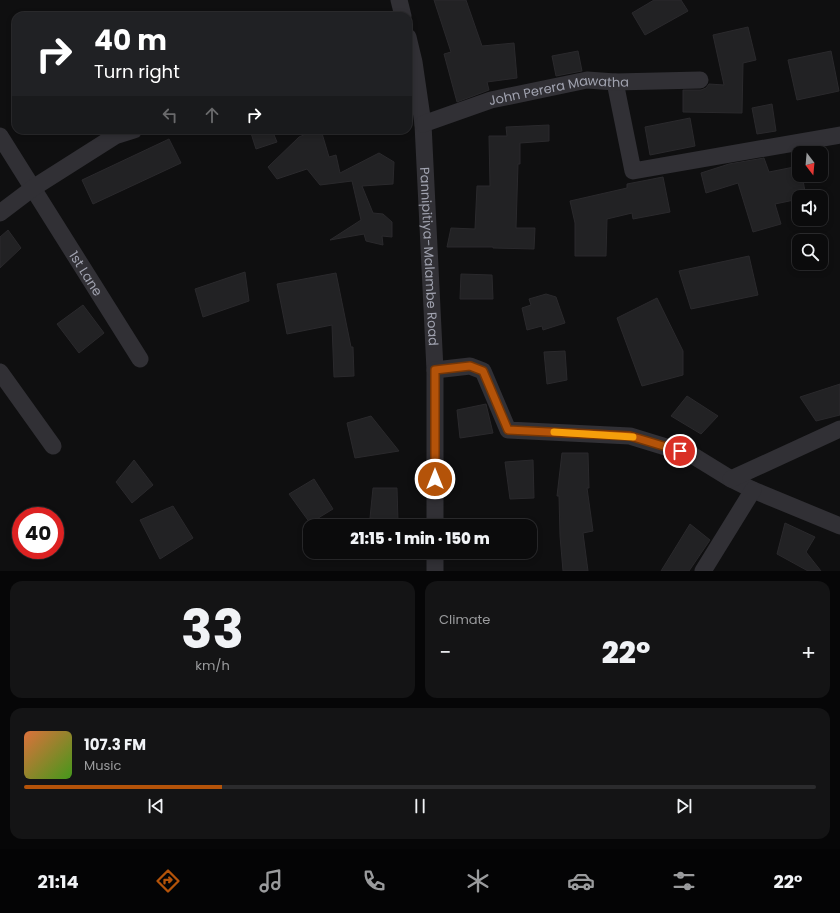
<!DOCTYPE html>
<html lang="en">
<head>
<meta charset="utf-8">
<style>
	:root { --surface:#0b0b0c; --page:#141415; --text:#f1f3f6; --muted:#9a9b9d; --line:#2b2b2d; --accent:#b45309 }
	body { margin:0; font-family:Poppins,sans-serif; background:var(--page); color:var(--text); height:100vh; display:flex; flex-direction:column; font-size:15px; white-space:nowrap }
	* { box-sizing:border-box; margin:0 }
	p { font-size:13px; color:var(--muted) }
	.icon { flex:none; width:22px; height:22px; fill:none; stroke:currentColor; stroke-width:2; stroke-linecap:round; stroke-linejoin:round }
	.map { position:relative; height:571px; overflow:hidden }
	.panel { display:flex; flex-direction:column; gap:10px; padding:10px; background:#060607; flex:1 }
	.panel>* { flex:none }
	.banner { position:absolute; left:12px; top:12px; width:400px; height:122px; border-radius:12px; box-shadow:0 2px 6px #0003,0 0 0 1px var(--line); background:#202124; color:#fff; overflow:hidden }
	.needle { width:26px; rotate:164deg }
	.buttons { position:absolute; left:792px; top:146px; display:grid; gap:8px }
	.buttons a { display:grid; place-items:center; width:36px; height:36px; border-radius:8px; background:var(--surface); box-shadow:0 2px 6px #0003,0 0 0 1px var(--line); font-size:20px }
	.speed { position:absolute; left:12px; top:507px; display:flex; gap:8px; font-size:20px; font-weight:700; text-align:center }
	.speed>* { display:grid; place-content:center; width:52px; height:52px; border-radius:50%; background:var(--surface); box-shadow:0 2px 6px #0003,0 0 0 1px var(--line); line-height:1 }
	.speed .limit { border:6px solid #d22; background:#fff; color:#111 }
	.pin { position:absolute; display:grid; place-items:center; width:34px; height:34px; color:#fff; margin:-17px; border:2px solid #fff; border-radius:50%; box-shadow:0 1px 4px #0007 }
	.me { position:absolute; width:44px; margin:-22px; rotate:0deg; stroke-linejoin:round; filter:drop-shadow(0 0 3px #0008) }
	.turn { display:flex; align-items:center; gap:14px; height:84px; padding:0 16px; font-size:18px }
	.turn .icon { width:52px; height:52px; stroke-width:2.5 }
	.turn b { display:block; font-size:28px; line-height:34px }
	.lanes { display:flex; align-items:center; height:38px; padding:0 16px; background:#0003; justify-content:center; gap:20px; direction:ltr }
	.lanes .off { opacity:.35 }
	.big { font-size:30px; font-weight:800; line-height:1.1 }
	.panel .widget { flex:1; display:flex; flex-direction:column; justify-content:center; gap:6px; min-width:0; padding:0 14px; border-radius:12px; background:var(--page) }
	.panel .dial { align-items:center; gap:0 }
	.dial b { font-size:52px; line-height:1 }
	.song { display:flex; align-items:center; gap:12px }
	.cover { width:48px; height:48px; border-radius:6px; background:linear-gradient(135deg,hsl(20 70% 55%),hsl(100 70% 35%)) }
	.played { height:4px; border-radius:2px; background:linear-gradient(90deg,var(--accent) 25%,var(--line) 25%) }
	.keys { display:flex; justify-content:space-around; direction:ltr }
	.heat { display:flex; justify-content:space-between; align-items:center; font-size:22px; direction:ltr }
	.panel .tiles { flex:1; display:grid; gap:10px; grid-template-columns:1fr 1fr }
	.widget:last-child { grid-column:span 2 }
	.trip { position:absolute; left:303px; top:519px; width:234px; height:40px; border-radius:12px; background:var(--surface); box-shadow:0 2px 6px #0003,0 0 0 1px var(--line); font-weight:800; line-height:40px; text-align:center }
	.menu { display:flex; height:64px; justify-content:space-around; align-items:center; background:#040405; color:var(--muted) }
	.menu .icon { width:28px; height:28px }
	.menu .on { color:var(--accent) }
	.menu b { font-size:18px; color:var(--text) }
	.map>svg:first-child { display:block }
	.building { fill:#222224; stroke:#2a292c }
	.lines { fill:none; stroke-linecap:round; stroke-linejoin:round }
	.minor { stroke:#313035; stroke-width:17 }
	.route-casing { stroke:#753606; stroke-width:10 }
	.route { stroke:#b45309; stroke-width:7 }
	.slow { stroke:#f59e0b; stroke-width:7 }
	.labels { text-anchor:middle; stroke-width:4; stroke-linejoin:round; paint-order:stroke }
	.street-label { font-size:13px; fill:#a1a3b0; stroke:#0a0a0b }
</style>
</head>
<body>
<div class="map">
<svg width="840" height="571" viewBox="0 0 840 571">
	<rect width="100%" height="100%" fill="#0f0f10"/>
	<path class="building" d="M434 0H466L482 46 514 43 517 78 487 82 489 90 457 102 444 54 451 52Z
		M654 0H681L688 11 645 35 632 13Z
		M748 27 756 60 743 63 742 113 683 112V90H701L706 88 709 84 724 85 713 35Z
		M578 51 582 71 556 76 552 56Z
		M831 51 839 91 797 100 788 60Z
		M772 104 776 131 757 134 752 108Z
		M690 118 695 146 650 155 645 127Z
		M549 125V141L520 143V164H518L516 228H535L534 249 493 248V247H447L451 228 475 229 477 186H490L489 136H507L506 127Z
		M250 130H272L277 142 256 149Z
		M315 130H321L329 157 336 155 340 173 379 153 394 162 393 184 362 186 373 213 383 214 392 222V237L382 236 383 245 366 241 364 234 330 240 361 220 352 181 320 185 307 169 277 179 268 167 299 137Z
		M169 139 181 163 93 204 82 180Z
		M764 158 769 172 799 166V175H802L806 197H799V199L775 204 781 224 753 232 738 183 706 193 701 173 729 164Z
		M663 177 670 212 633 219 632 213 607 219 606 256H575V223L570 201 627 188V184Z
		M8 230 21 248 0 268V237Z
		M749 256 758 295 691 309 679 271Z
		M245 272 249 301 203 317 195 289Z
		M336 273 351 347H353L354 376 334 377 332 325 287 334 277 284Z
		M461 274 492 275 493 299H460Z
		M546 294 556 297 565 323 543 330 542 326 527 330 522 308 531 305 529 299Z
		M657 298 683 351V375L642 386 617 318Z
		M83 305 104 333 79 353 57 324Z
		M565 351 567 380 547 384 544 352Z
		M840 384V415L816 421 800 397Z
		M687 396 718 416 701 434 671 416Z
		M486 404 493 433 460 438 457 410Z
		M371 416 399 451 355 458 347 423Z
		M562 453H588L589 488H587L593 531 583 533 588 571H563L560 536 559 496H557Z
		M134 460 153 485 132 503 116 482Z
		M533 460 534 498 510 499 505 462Z
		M314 479 333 509 310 523 289 494Z
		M373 488H397L398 521 370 518Z
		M173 506 193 538 160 559 140 520Z
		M785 523 815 537 806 552 821 571H808L777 554Z
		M690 524 710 540 689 571H661Z"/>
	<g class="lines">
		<g class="minor">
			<path d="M399 0 403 16"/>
			<path id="s1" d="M408 37 414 62 423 124 435 370V526"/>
			<path d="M615 82 633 171 840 135"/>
			<path id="s2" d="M423 124 491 100 587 80 615 82 700 80"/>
			<path id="s3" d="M0 136 140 359"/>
			<path d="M0 213 33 188 115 136 134 130"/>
			<path d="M435 370 470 366 483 371 508 430 630 436 692 455 731 479 753 490 840 526"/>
			<path d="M0 372 53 446"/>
			<path d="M731 479 840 429"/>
			<path d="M435 571V552"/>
			<path d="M703 571 753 490"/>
		</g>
	</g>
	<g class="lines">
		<defs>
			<path id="route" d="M435 479V370L470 366 483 371 508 430 630 436 680 451"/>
		</defs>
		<use href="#route" class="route-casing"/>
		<use href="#route" class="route"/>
		<path class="slow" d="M554 432 633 437"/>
	</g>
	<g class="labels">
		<g class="street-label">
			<text dy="5" stroke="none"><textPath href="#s2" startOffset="141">John Perera Mawatha</textPath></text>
			<text dy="5" stroke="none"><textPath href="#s1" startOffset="221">Pannipitiya-Malambe Road</textPath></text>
			<text dy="5" stroke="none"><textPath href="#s3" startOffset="162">1st Lane</textPath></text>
		</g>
	</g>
</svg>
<div class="buttons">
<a><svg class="needle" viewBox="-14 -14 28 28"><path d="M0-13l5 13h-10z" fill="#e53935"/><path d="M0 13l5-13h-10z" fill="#9a9b9d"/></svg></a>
<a><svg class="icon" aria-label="sound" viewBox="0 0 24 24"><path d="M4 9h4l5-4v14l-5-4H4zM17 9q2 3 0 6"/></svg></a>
<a><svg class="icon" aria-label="search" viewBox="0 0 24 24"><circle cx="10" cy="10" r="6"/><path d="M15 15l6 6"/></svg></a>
</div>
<div class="speed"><div class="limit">40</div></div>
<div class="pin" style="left:680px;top:451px;background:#d93025"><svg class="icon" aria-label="arrive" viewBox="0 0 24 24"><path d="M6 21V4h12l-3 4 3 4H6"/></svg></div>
<svg class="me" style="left:435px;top:479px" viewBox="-20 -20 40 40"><circle r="17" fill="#b45309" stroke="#fff" stroke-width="3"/><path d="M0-11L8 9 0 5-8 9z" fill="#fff"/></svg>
<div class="trip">21:15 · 1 min · 150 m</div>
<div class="banner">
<div class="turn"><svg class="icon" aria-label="right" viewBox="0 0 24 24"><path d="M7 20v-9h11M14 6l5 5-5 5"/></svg><div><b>40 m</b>Turn right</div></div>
<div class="lanes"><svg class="icon off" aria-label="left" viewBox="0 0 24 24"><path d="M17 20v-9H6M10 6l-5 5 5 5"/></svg><svg class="icon off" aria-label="ahead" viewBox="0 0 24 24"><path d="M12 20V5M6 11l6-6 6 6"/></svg><svg class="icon" aria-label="right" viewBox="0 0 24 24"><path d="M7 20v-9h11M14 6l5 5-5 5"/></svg></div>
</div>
</div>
<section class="panel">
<div class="tiles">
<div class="widget dial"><b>33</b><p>km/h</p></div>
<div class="widget"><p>Climate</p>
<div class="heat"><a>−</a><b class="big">22°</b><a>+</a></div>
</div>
<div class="widget">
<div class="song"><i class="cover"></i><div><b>107.3 FM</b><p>Music</p></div></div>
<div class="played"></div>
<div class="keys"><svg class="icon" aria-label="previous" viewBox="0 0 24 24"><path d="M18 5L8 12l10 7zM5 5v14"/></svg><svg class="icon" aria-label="pause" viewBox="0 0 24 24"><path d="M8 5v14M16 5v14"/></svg><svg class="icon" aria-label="next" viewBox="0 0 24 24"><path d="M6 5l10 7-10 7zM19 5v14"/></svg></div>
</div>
</div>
</section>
<nav class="menu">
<b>21:14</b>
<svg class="icon on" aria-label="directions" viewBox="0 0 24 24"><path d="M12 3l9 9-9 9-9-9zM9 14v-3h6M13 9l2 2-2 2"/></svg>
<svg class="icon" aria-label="music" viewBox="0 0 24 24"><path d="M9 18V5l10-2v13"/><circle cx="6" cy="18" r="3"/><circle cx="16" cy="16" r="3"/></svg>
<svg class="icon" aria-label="phone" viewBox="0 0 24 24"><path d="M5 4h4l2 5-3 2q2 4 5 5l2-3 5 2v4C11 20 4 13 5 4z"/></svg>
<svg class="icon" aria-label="climate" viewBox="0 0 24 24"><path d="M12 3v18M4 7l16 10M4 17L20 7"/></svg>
<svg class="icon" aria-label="car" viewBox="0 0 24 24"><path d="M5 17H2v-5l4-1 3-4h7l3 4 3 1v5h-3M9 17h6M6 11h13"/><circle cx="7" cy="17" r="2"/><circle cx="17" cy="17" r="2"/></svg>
<svg class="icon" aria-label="filters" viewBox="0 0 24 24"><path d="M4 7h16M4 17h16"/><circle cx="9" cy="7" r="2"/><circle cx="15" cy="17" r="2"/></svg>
<b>22°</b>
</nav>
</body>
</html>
